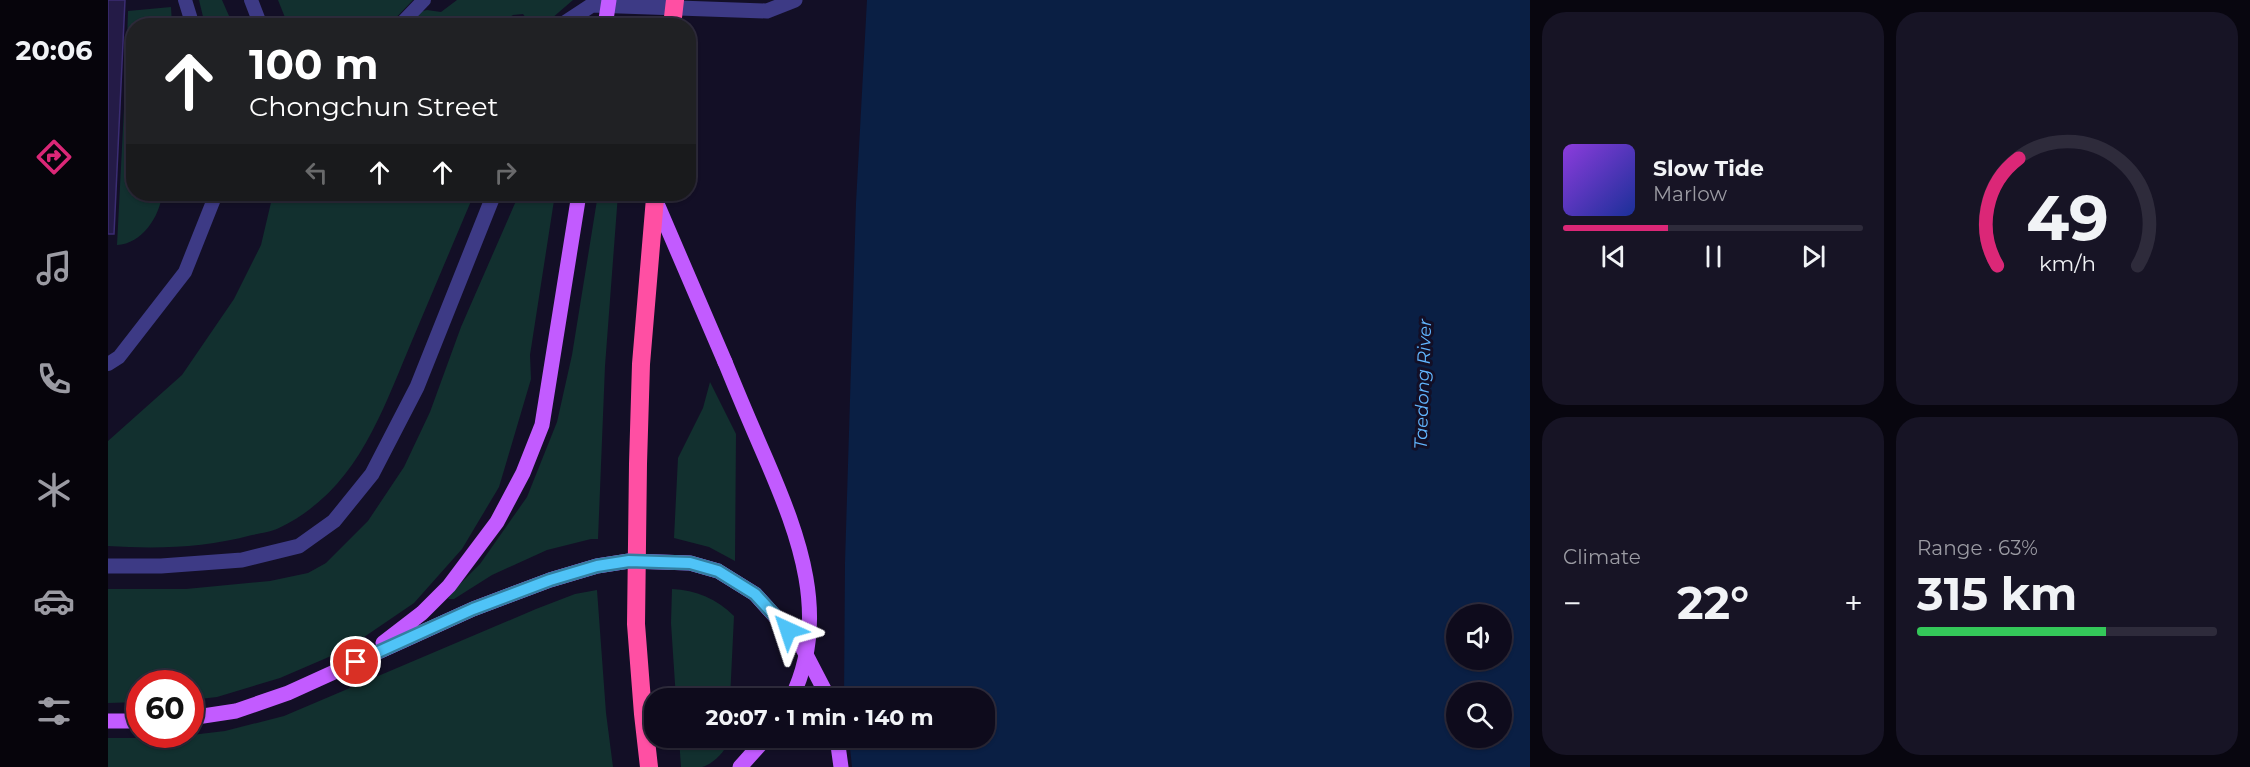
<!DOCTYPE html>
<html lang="en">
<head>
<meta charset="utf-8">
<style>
	:root { --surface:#0e0b1c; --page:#171425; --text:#f1f3f6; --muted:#9b9ba3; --line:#2e2b3b; --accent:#db2777 }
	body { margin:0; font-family:Montserrat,sans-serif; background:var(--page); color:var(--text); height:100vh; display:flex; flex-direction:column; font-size:22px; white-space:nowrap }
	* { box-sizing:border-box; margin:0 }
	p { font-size:20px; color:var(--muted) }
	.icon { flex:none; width:33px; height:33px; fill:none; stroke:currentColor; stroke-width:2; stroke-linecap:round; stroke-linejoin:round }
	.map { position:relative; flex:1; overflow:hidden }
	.drawer { display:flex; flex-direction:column; gap:12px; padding:12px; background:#08060f; width:720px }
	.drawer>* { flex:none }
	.hud { position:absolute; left:18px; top:18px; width:570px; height:183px; border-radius:24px; box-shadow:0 2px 4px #0004,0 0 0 2px var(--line); background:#202124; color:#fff; overflow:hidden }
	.fabs { position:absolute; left:1338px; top:604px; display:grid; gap:12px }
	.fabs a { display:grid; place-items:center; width:66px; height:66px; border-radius:50%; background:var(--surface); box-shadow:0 2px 4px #0004,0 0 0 2px var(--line); font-size:30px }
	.speed { position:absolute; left:18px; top:670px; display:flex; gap:12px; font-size:30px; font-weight:700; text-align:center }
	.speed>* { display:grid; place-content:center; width:78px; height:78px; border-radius:50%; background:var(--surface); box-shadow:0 2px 4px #0004,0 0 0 2px var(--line); line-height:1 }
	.speed .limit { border:9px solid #d22; background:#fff; color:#111 }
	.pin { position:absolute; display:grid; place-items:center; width:51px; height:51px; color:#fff; margin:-26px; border:3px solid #fff; border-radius:50%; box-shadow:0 2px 6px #0007 }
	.me { position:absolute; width:66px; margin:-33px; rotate:318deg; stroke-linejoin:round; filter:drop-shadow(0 0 4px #0008) }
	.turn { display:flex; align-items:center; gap:21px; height:126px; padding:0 24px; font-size:27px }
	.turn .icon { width:78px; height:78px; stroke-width:2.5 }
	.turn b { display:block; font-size:42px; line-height:51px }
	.lanes { display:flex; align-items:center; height:57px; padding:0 24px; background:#0003; justify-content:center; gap:30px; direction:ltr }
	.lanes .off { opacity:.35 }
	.big { font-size:45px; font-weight:700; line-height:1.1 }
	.drawer .widget { flex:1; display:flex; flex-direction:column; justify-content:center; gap:9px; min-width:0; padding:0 21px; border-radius:24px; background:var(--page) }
	.drawer .dial { align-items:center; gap:0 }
	.dial svg { height:156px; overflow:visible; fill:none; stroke:var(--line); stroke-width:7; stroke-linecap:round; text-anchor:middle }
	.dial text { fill:var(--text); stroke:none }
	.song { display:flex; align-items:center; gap:18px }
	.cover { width:72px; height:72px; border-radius:9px; background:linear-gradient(135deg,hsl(270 70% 55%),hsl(230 70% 35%)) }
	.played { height:6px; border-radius:3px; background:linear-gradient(90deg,var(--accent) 35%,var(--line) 35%) }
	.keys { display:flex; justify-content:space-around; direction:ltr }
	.heat { display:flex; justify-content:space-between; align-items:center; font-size:33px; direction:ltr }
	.charge { height:9px; border-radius:4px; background:linear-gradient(90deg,#34c759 63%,var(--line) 0) }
	.drawer .tiles { flex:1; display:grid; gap:12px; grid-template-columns:repeat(2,1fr) }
	.trip { position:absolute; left:536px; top:688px; width:351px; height:60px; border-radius:24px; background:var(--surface); box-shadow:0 2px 4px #0004,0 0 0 2px var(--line); font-weight:700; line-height:60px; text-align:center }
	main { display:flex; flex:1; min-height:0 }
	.tabs { display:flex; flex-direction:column; width:108px; justify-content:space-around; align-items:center; background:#06040b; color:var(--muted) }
	.tabs .icon { width:42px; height:42px }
	.tabs .active { color:var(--accent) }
	.tabs b { font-size:27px; color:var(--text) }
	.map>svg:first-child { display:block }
	.green { fill:#12302f }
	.water { fill:#0a1f44; fill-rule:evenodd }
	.building { fill:#241b47; stroke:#3b2d73; stroke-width:1.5 }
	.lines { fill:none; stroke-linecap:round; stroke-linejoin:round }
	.lane { stroke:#3d3a85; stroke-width:14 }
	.street { stroke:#3d3a85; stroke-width:15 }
	.primary { stroke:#c25bff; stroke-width:15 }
	.primary-bridge { stroke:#c25bff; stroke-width:15 }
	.highway-bridge { stroke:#ff4fa3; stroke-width:18 }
	.route-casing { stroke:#337fa1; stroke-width:15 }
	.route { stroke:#4fc3f7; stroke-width:10 }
	.labels { text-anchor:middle; stroke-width:6; stroke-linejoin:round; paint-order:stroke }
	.water-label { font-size:18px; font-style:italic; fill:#62b6ff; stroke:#130f26 }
</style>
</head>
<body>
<main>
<nav class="tabs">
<b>20:06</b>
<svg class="icon active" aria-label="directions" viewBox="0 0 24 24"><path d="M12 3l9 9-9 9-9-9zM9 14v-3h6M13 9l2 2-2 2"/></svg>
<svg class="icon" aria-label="music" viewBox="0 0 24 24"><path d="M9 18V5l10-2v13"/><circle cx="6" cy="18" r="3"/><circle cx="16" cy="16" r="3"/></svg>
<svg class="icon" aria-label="phone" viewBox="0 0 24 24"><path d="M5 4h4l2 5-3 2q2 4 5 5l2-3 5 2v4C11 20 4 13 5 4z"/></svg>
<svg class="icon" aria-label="climate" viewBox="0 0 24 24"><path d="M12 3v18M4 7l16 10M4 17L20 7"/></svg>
<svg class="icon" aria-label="car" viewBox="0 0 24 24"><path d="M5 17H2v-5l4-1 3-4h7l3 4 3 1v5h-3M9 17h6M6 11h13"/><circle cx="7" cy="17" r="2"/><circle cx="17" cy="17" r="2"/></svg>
<svg class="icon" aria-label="filters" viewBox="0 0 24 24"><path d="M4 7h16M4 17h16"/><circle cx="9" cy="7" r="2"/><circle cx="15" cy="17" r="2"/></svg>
</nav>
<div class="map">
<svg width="1422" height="767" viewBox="0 0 1422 767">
	<rect width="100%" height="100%" fill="#130f26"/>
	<path class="green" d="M91 0H114L125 25H97Z
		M170 0H305L280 26 180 25Z
		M349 0H465L436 25H423L415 14 405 15 390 25 309 26 311 12 319 10 333 12Z
		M63 7 64 25 26 26 25 100 17 99 20 11Z
		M16 108 25 109 26 194H54C52 216 34 244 9 245Z
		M165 194H366C346 241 326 289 306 336 274 411 250 490 171 528 163 532 153 533 144 535 96 548 49 549 0 546V441L74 375 126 299 153 245Z
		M411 194H447L422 355 423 379 391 487 354 549 306 603 237 650 172 678 109 697 83 700 82 684H32L31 702 0 703V589H78L162 581 200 573 218 563 260 521 296 467 322 412 353 327Z
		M490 194H510L497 366 490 539H483L439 550 384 575 346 599H340L343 593 372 564 419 497 449 422 464 355Z
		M602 382 628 434 627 561 601 547 566 538 570 458 595 408Z
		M564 589C588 590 609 599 626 616L622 699H568L563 623Z
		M489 590 498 713 505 767H0V738H58L117 731 176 716 428 609 467 594Z
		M571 738H621C620 749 606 764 594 767 588 767 579 767 573 767Z"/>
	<path class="water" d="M759 0H1422V767H744L741 738H876V699H736L737 563 748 203ZM1348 615H1394V660H1348ZM1348 693H1394V738H1348Z"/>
	<path class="building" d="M0 0H17L6 234H0Z"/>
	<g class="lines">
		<path class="lane" d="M77 0 85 26
			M143 0 153 26
			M291 26 316 0
			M0 364 11 357 77 272 108 194"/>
		<path class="street" d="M452 26 484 5 659 11 687 0
			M0 566H53L134 560 191 546 226 521 264 474 309 387 386 194"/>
		<path class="primary" d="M547 199 617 362
			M275 643 314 613 341 586 389 522 415 473 434 425 471 194
			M82 718 128 711 180 693 365 609 442 580 489 566 521 561 582 563 610 571 647 594 693 645 721 699
			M0 721H32
			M729 738 733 767
			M632 767 658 738"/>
		<path class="primary-bridge" d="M497 26 501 0
			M617 362C630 394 644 427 658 459 691 536 723 618 683 699"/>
		<path class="highway-bridge" d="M564 26 567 0
			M541 767 535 714 528 624 530 464 533 364 547 198"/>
	</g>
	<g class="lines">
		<defs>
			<path id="route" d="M248 662 365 609 442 580 489 566 521 561 582 563 610 571 647 594 680 630"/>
		</defs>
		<use href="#route" class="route-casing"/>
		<use href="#route" class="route"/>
	</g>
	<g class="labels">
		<g class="water-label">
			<text transform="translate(1315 384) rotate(-88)" y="6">Taedong River</text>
		</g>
	</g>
</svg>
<div class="fabs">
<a><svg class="icon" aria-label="sound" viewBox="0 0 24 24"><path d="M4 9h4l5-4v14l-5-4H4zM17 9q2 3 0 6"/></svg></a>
<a><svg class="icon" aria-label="search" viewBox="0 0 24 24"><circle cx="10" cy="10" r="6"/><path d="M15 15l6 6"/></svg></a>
</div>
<div class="speed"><div class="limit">60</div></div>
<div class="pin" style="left:248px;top:662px;background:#d93025"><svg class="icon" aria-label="arrive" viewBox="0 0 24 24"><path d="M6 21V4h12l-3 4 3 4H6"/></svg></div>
<svg class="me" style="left:680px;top:630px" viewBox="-20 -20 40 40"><path d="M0-17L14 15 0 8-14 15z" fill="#4fc3f7" stroke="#fff" stroke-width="4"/></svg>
<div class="trip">20:07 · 1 min · 140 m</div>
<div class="hud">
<div class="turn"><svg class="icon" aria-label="ahead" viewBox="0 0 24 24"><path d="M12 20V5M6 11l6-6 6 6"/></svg><div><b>100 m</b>Chongchun Street</div></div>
<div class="lanes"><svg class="icon off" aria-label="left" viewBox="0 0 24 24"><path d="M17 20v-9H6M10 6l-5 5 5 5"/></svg><svg class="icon" aria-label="ahead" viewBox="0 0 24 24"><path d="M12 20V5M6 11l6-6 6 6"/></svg><svg class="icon" aria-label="ahead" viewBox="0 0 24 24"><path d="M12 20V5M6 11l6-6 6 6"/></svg><svg class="icon off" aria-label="right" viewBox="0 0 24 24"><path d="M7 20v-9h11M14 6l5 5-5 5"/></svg></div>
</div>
</div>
<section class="drawer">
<div class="tiles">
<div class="widget">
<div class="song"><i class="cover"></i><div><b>Slow Tide</b><p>Marlow</p></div></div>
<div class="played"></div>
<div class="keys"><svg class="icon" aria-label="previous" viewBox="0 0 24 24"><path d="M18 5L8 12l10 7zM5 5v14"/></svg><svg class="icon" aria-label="pause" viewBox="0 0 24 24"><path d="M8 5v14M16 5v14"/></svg><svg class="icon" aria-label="next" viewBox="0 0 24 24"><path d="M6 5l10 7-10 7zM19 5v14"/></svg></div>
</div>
<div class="widget dial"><svg viewBox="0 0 100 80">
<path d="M14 69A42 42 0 1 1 86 69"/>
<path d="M14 69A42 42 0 0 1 25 14" stroke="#db2777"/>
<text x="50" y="56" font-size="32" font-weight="700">49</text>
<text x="50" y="72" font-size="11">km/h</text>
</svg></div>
<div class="widget"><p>Climate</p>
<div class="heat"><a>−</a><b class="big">22°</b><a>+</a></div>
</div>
<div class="widget"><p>Range · 63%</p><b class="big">315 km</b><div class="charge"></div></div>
</div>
</section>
</main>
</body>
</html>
